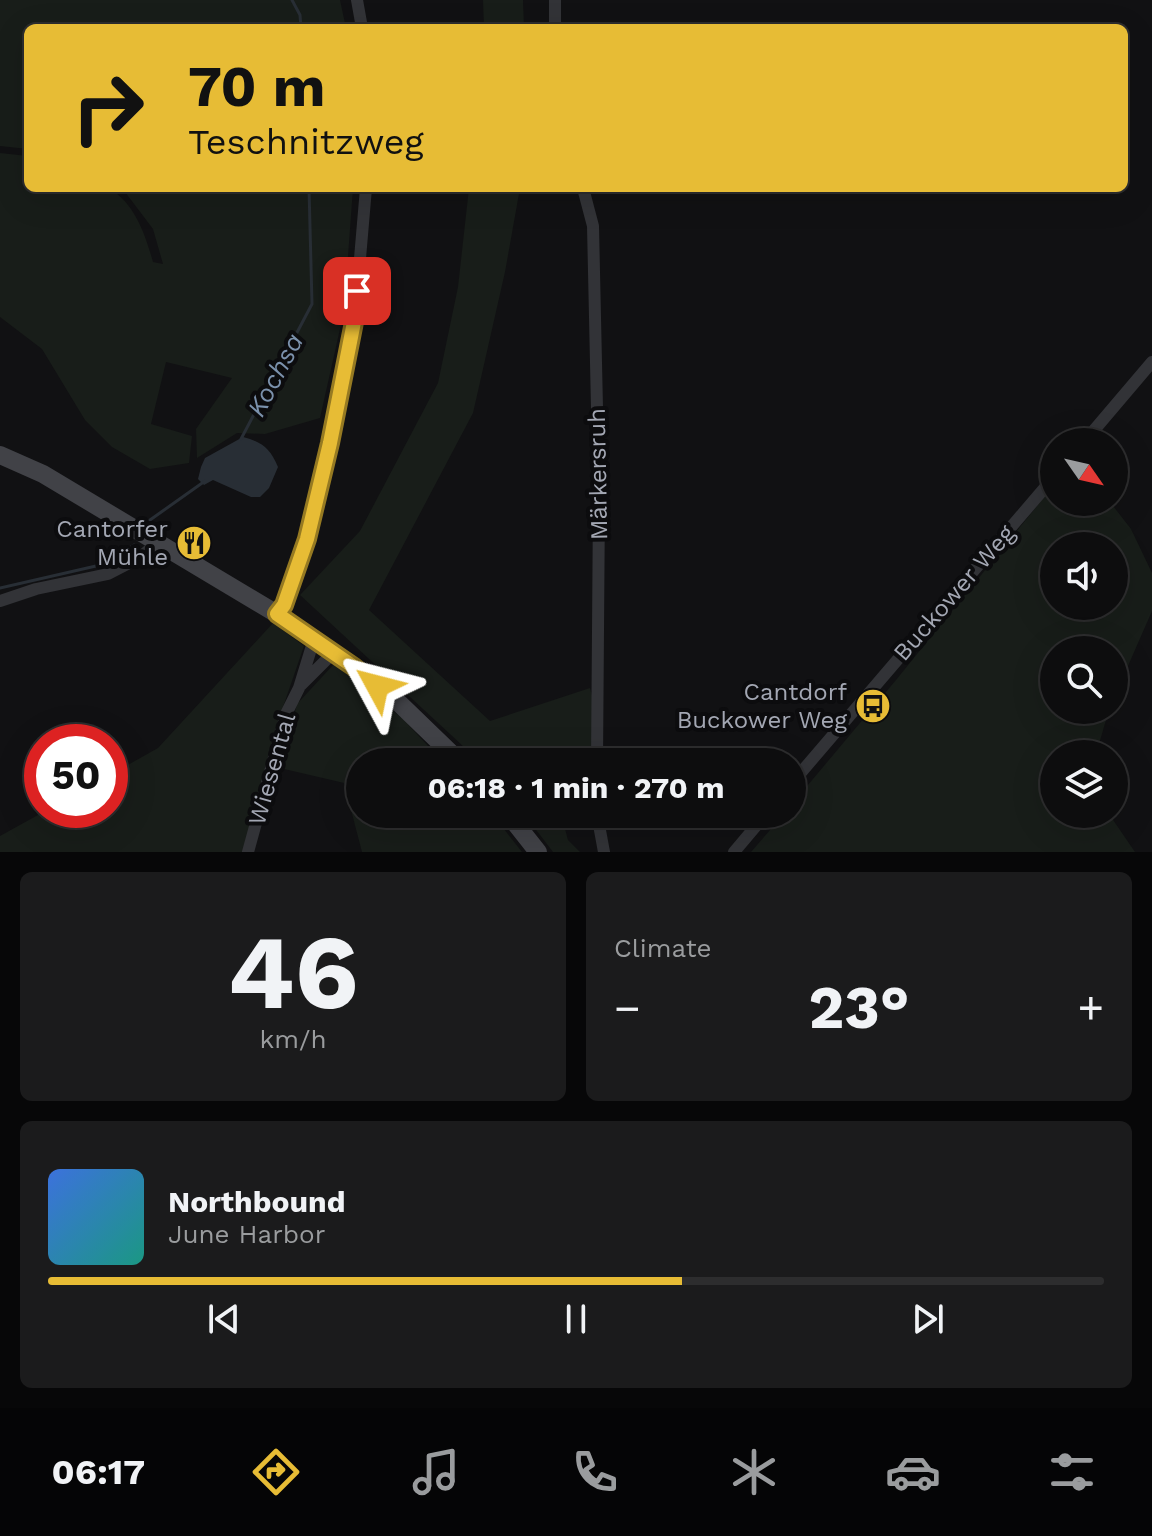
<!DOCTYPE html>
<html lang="en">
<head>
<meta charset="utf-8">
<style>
	:root { --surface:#0d0d0e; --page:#1b1b1c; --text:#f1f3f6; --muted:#9a9c9e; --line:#2d2d2e; --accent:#e7bc35 }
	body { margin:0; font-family:"Work Sans",sans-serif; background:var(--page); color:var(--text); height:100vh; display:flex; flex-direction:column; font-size:30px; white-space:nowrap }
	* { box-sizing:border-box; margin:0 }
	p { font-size:26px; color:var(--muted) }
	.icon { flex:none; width:44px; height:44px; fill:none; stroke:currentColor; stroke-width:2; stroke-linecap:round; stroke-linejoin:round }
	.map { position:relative; height:852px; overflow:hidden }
	.side { display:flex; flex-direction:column; gap:20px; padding:20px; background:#070708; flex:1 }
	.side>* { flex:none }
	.hud { position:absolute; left:24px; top:24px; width:1104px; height:168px; border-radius:12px; box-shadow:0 8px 32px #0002,0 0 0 2px var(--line); background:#e7bc35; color:#111; overflow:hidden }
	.needle { width:52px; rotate:124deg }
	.fabs { position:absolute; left:1040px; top:428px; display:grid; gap:16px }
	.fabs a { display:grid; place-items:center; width:88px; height:88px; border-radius:50%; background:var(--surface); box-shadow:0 8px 32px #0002,0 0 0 2px var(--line); font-size:40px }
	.speed { position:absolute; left:24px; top:724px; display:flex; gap:16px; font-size:40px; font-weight:700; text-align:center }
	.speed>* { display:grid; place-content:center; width:104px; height:104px; border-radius:50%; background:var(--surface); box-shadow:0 8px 32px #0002,0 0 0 2px var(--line); line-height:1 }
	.speed .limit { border:12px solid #d22; background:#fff; color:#111 }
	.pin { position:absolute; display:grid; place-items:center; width:68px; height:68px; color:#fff; margin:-34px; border-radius:16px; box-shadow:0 4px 12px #0006 }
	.me { position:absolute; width:88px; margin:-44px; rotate:308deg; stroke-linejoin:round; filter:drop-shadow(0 0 6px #0008) }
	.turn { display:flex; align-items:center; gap:28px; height:168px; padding:0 32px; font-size:36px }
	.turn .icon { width:104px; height:104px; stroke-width:2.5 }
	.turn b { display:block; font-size:56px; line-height:68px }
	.big { font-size:60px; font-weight:700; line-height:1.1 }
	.side .tile { flex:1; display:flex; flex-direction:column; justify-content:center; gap:12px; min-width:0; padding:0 28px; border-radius:12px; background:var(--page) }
	.side .dial { align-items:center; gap:0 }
	.dial b { font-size:104px; line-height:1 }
	.song { display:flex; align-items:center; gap:24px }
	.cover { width:96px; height:96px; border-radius:12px; background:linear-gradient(135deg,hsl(220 70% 55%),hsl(170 70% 35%)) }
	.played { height:8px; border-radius:4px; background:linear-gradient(90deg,var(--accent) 60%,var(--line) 60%) }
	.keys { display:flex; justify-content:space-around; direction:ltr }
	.heat { display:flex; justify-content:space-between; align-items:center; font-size:44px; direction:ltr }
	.side .tiles { flex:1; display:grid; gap:20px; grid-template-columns:1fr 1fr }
	.tile:last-child { grid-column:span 2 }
	.trip { position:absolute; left:346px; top:748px; width:460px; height:80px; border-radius:40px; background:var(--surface); box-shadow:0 8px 32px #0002,0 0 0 2px var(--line); font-weight:700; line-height:80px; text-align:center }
	.menu { display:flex; height:128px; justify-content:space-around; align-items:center; background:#050506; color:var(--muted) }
	.menu .icon { width:56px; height:56px }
	.menu .current { color:var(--accent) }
	.menu b { font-size:36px; color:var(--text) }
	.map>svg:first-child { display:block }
	.green { fill:#181d19; fill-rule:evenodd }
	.water { fill:#282e35 }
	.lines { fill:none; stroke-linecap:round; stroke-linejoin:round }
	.stream { stroke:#282e35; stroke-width:3 }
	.street { stroke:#323337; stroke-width:12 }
	.secondary { stroke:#414247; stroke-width:18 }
	.route-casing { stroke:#967a22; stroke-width:20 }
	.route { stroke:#e7bc35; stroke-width:14 }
	.labels { text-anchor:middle; stroke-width:8; stroke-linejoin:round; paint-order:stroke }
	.street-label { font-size:24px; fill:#a3a7b3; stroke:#0c0c0e }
	.poi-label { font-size:24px; fill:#a3a7b3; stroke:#0c0c0e; text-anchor:end }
	.water-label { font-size:26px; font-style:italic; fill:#7b91ac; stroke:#0c0c0e }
</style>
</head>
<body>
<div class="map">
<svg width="1152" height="852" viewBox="0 0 1152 852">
	<rect width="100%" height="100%" fill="#111113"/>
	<path class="green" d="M0 0H340L346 28H28V149L0 146Z
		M483 0H523L524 28H484Z
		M0 153 28 156V188C42 188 101 185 109 189 135 202 146 237 153 262L163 264 153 229 122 188H353L344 311 320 418 265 434 237 433 197 458 196 429 232 378 166 362 151 424 192 436 189 463 150 469 112 447 85 420 42 349 0 317Z
		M469 188H520L505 272 473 413 369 610 490 721 590 688 593 699V751L566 762H477L464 747 300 595 360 531 438 383 458 287Z
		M1054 485V502H1110L1131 529 1152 573V611L1114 698V650H1054V710H1109L1096 754H1054V814H1109L1135 852H751L784 814H792V804L896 680ZM1054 546H1114V606H1054Z
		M273 623 304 646 282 710 246 852H0V836L47 810H110V775L158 748Z
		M334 664 403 719 443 762H360V814H492L522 852H362L344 783 280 768 297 704Z
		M524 814H561L568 840 580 852H553Z"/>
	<path class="water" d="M243 437C262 442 270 448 278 467L269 488 260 497H251L213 480 204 485 198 479 201 467 205 458Z"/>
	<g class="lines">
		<path class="stream" d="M292 0 300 15 301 28
			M241 439 312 304 309 188
			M150 520 205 481
			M0 588 109 563 134 545"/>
		<path class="street" d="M357 0 362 28
			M555 28V0
			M583 188 593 226 599 499 597 762
			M1084 442 1152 362
			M0 601 36 589 108 574 139 558 159 542
			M277 614 284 605 307 539 330 443 355 317 366 188
			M301 685 333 653
			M792 783 1054 477
			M597 814 604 852
			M248 852 286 714 299 688 314 639
			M734 852 766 814"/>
		<path class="secondary" d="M0 455 43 474 277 614 354 667 400 704 460 762
			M508 814 538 852"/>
	</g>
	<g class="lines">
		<defs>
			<path id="route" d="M357 291 355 317 330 443 307 539 284 605 277 614 354 667 377 686"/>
		</defs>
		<use href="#route" class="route-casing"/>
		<use href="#route" class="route"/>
	</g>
	<defs>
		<symbol id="restaurant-disc" viewBox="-11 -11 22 22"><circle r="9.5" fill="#e7bc35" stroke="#0c0c0e"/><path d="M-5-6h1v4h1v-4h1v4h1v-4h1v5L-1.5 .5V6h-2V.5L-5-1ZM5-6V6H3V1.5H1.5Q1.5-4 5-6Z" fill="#111"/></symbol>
		<symbol id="bus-disc" viewBox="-11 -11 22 22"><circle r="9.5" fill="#e7bc35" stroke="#0c0c0e"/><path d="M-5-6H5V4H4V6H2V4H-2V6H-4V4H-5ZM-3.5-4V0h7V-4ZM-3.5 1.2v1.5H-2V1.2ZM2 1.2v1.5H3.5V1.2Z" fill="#111"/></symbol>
	</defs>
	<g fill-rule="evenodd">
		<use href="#restaurant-disc" x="174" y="523" width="40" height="40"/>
		<use href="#bus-disc" x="853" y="686" width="40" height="40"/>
	</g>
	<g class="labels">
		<g class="street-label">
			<text transform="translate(598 474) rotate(-91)" y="8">Märkersruh</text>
			<text transform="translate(954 593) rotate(-49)" y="8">Buckower Weg</text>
			<text transform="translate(272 769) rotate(-74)" y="8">Wiesental</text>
		</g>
		<g class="poi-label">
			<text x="168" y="537">Cantorfer<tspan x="168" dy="28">Mühle</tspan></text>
			<text x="847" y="700">Cantdorf<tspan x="847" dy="28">Buckower Weg</tspan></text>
		</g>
		<g class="water-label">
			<text transform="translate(275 375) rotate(-62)" y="9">Kochsa</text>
		</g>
	</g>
</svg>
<div class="fabs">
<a><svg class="needle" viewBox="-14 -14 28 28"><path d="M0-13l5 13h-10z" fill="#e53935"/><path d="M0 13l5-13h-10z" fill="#9a9c9e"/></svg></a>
<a><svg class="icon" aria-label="sound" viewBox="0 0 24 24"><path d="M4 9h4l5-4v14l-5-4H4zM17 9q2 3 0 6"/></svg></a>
<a><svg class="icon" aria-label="search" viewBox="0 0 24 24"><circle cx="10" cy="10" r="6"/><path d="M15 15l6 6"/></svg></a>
<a><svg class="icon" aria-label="layers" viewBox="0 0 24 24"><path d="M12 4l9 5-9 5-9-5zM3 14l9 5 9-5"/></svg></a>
</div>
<div class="speed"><div class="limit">50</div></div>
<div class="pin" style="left:357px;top:291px;background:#d93025"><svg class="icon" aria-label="arrive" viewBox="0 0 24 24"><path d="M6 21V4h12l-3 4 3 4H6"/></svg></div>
<svg class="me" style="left:377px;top:686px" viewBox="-20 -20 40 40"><path d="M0-17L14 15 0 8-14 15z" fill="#e7bc35" stroke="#fff" stroke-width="4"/></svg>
<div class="trip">06:18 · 1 min · 270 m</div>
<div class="hud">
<div class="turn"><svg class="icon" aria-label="right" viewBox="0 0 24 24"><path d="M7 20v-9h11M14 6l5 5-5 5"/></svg><div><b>70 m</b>Teschnitzweg</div></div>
</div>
</div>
<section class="side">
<div class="tiles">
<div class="tile dial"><b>46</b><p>km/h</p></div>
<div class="tile"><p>Climate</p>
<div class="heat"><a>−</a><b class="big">23°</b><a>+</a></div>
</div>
<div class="tile">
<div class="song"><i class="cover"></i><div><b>Northbound</b><p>June Harbor</p></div></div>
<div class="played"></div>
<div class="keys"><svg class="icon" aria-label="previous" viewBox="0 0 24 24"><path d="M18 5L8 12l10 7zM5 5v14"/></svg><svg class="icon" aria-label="pause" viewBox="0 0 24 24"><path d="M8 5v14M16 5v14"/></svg><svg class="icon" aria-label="next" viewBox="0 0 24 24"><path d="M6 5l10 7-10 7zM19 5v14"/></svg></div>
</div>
</div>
</section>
<nav class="menu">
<b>06:17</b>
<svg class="icon current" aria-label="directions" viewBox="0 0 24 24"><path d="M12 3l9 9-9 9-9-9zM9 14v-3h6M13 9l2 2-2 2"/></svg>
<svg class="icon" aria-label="music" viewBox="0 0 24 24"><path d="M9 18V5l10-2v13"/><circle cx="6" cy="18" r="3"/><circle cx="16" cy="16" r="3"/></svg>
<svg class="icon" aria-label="phone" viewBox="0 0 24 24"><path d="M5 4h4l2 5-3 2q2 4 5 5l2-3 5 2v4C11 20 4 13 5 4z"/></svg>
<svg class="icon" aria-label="climate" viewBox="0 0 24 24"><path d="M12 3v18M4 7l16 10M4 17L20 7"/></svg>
<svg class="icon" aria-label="car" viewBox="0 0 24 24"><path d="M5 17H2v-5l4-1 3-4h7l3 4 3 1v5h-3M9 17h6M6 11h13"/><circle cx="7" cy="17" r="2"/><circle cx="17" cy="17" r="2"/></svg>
<svg class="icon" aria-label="filters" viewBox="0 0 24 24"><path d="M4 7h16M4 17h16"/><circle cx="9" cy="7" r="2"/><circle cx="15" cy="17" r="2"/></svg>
</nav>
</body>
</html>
